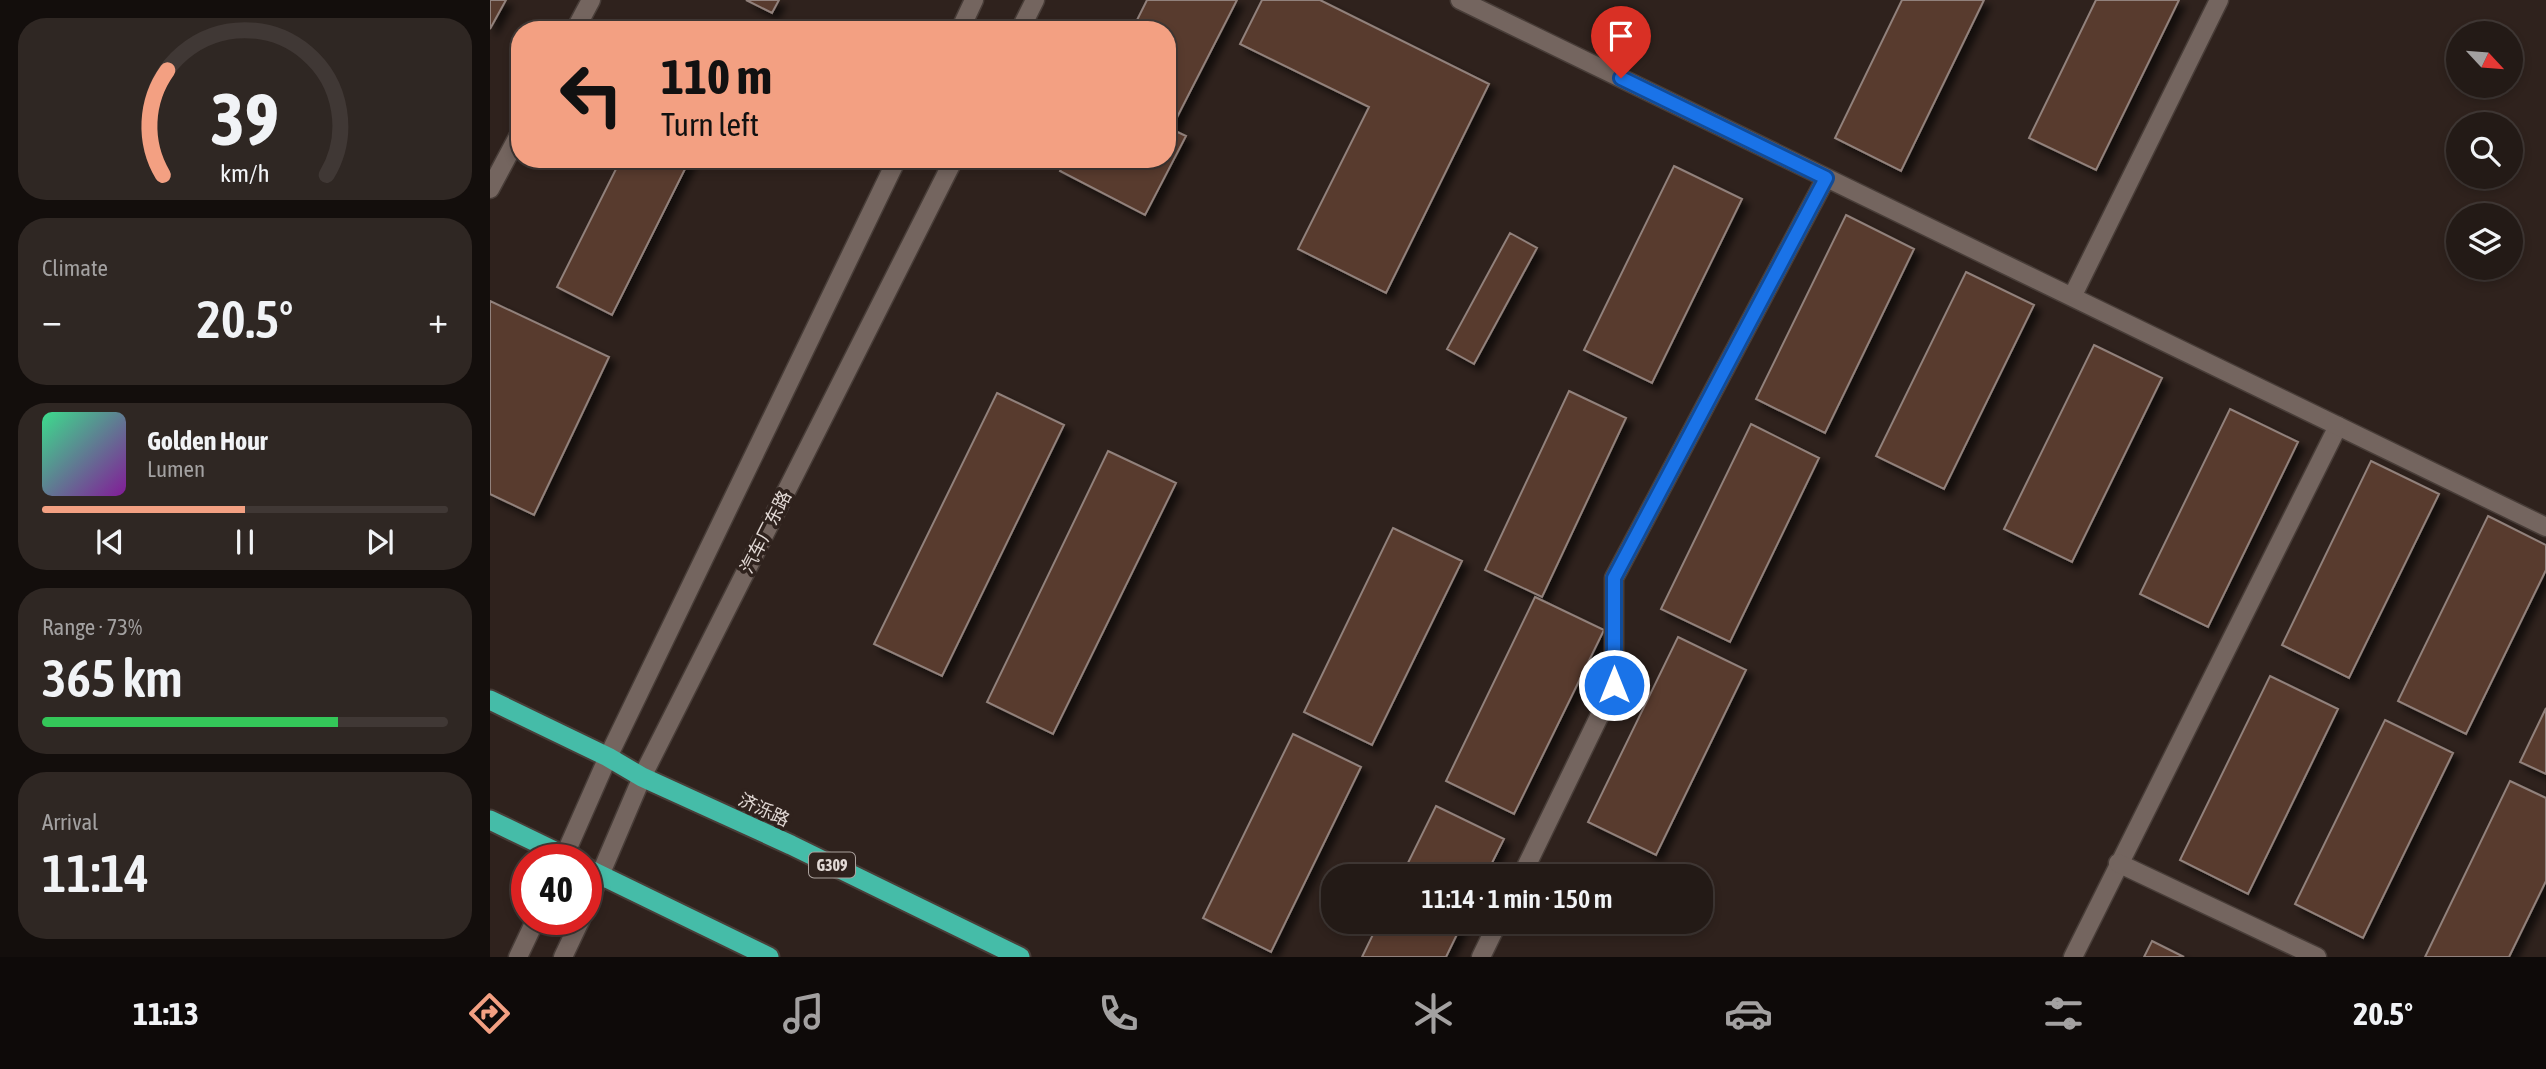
<!DOCTYPE html>
<html lang="en">
<head>
<meta charset="utf-8">
<style>
	:root { --surface:#231a16; --page:#2f2723; --text:#f1f3f6; --muted:#a3a1a1; --line:#403835; --accent:#f3a082 }
	body { margin:0; font-family:"Asap Condensed","Noto Sans SC",sans-serif; background:var(--page); color:var(--text); height:100vh; display:flex; flex-direction:column; font-size:26px; white-space:nowrap }
	* { box-sizing:border-box; margin:0 }
	p { font-size:23px; color:var(--muted) }
	.icon { flex:none; width:38px; height:38px; fill:none; stroke:currentColor; stroke-width:2; stroke-linecap:round; stroke-linejoin:round }
	.map { position:relative; flex:1; overflow:hidden }
	.panel { display:flex; flex-direction:column; gap:18px; padding:18px; background:#130e0c; width:490px }
	.panel>* { flex:none }
	.banner { position:absolute; left:21px; top:21px; width:665px; height:147px; border-radius:28px; box-shadow:0 4px 10px #0003,0 0 0 2px var(--line); background:#f3a082; color:#111; overflow:hidden }
	.needle { width:46px; rotate:116deg }
	.fabs { position:absolute; left:1956px; top:21px; display:grid; gap:14px }
	.fabs a { display:grid; place-items:center; width:77px; height:77px; border-radius:50%; background:var(--surface); box-shadow:0 4px 10px #0003,0 0 0 2px var(--line); font-size:35px }
	.speed { position:absolute; left:21px; top:844px; display:flex; gap:14px; font-size:35px; font-weight:700; text-align:center }
	.speed>* { display:grid; place-content:center; width:91px; height:91px; border-radius:50%; background:var(--surface); box-shadow:0 4px 10px #0003,0 0 0 2px var(--line); line-height:1 }
	.speed .limit { border:10px solid #d22; background:#fff; color:#111 }
	.pin { position:absolute; display:grid; place-items:center; width:60px; height:60px; color:#fff; margin:-72px -30px; border-radius:50% 50% 50% 0; rotate:-45deg; box-shadow:0 0 7px #0007 }
	.pin .icon { rotate:45deg }
	.me { position:absolute; width:77px; margin:-38px; rotate:0deg; stroke-linejoin:round; filter:drop-shadow(0 0 5px #0008) }
	.turn { display:flex; align-items:center; gap:24px; height:147px; padding:0 35px; font-size:32px }
	.turn .icon { width:91px; height:91px; stroke-width:2.5 }
	.turn b { display:block; font-size:49px; line-height:60px }
	.big { font-size:52px; font-weight:600; line-height:1.1 }
	.panel .card { flex:1; display:flex; flex-direction:column; justify-content:center; gap:10px; min-width:0; padding:0 24px; border-radius:28px; background:var(--page) }
	.panel .dial { align-items:center; gap:0 }
	.dial svg { height:182px; overflow:visible; fill:none; stroke:var(--line); stroke-width:7; stroke-linecap:round; text-anchor:middle }
	.dial text { fill:var(--text); stroke:none }
	.song { display:flex; align-items:center; gap:21px }
	.cover { width:84px; height:84px; border-radius:10px; background:linear-gradient(135deg,hsl(150 70% 55%),hsl(290 70% 35%)) }
	.played { height:7px; border-radius:4px; background:linear-gradient(90deg,var(--accent) 50%,var(--line) 50%) }
	.keys { display:flex; justify-content:space-around; direction:ltr }
	.heat { display:flex; justify-content:space-between; align-items:center; font-size:38px; direction:ltr }
	.charge { height:10px; border-radius:5px; background:linear-gradient(90deg,#34c759 73%,var(--line) 0) }
	.trip { position:absolute; left:831px; top:864px; width:392px; height:70px; border-radius:28px; background:var(--surface); box-shadow:0 4px 10px #0003,0 0 0 2px var(--line); font-weight:600; line-height:70px; text-align:center }
	.tabs { display:flex; height:112px; justify-content:space-around; align-items:center; background:#0e0a09; color:var(--muted) }
	.tabs .icon { width:49px; height:49px }
	.tabs .selected { color:var(--accent) }
	.tabs b { font-size:32px; color:var(--text) }
	main { display:flex; flex:1; min-height:0 }
	.map>svg:first-child { display:block }
	.building { fill:#593a2d; stroke:#91817b; stroke-width:2; filter:url(#shadow) }
	.lines { fill:none; stroke-linecap:round; stroke-linejoin:round }
	.minor-casing { stroke:#483d38; stroke-width:21 }
	.tertiary-casing { stroke:#483d38; stroke-width:21 }
	.trunk-casing { stroke:#483d38; stroke-width:23 }
	.minor { stroke:#74655f; stroke-width:18 }
	.tertiary { stroke:#74655f; stroke-width:18 }
	.trunk { stroke:#45bca8; stroke-width:19 }
	.route-casing { stroke:#114b97; stroke-width:18 }
	.route { stroke:#1a73e8; stroke-width:12 }
	.labels { text-anchor:middle; stroke-width:7; stroke-linejoin:round; paint-order:stroke }
	.shield { fill:#2f221d; stroke:#aca29e; stroke-width:2 }
	.shield-label { font-size:16px; font-weight:bold; fill:#e2d9d5 }
	.street-label { font-size:18px; fill:#e2d9d5; stroke:#2f221d }
</style>
</head>
<body>
<main>
<section class="panel">
<div class="card dial"><svg viewBox="0 0 100 80">
<path d="M14 69A42 42 0 1 1 86 69"/>
<path d="M14 69A42 42 0 0 1 16 23" stroke="#f3a082"/>
<text x="50" y="56" font-size="32" font-weight="700">39</text>
<text x="50" y="72" font-size="11">km/h</text>
</svg></div>
<div class="card"><p>Climate</p>
<div class="heat"><a>−</a><b class="big">20.5°</b><a>+</a></div>
</div>
<div class="card">
<div class="song"><i class="cover"></i><div><b>Golden Hour</b><p>Lumen</p></div></div>
<div class="played"></div>
<div class="keys"><svg class="icon" aria-label="previous" viewBox="0 0 24 24"><path d="M18 5L8 12l10 7zM5 5v14"/></svg><svg class="icon" aria-label="pause" viewBox="0 0 24 24"><path d="M8 5v14M16 5v14"/></svg><svg class="icon" aria-label="next" viewBox="0 0 24 24"><path d="M6 5l10 7-10 7zM19 5v14"/></svg></div>
</div>
<div class="card"><p>Range · 73%</p><b class="big">365 km</b><div class="charge"></div></div>
<div class="card"><p>Arrival</p><b class="big">11:14</b></div>
</section>
<div class="map">
<svg width="2056" height="957" viewBox="0 0 2056 957">
	<defs>
		<filter id="shadow"><feDropShadow dx="6" dy="6" stdDeviation="3.5" flood-color="#0009"/></filter>
	</defs>
	<rect width="100%" height="100%" fill="#2f221d"/>
	<path class="building" d="M0 0H16L0 29Z
		M256 0H289L282 13Z
		M657 0H747L681 129 696 136 655 215 570 171 576 159H677V30H642Z
		M772 0H830L999 84 896 293 808 249 879 107 750 44Z
		M1412 0H1494L1411 171 1345 138Z
		M1606 0H1689L1606 170 1539 138Z
		M131 159H200L122 315 67 287Z
		M1184 166 1252 199 1162 383 1094 350Z
		M1356 215 1424 249 1335 433 1266 399Z
		M1020 233 1047 248 984 364 957 349Z
		M1476 272 1544 305 1454 489 1386 456Z
		M0 301 119 357 44 515 0 494Z
		M1604 345 1672 378 1582 562 1514 529Z
		M1079 391 1136 418 1052 597 995 570Z
		M507 393 574 425 452 676 384 644Z
		M1740 409 1808 442 1718 627 1650 594Z
		M1261 424 1329 458 1240 642 1171 609Z
		M618 451 686 483 563 734 497 702Z
		M1881 461 1949 494 1859 678 1792 645Z
		M1998 516 2056 545V570L1976 734 1908 701Z
		M903 528 972 561 882 745 814 712Z
		M1045 597 1114 630 1024 814 956 781Z
		M1188 637 1256 670 1166 855 1098 822Z
		M1780 676 1848 709 1758 894 1690 860Z
		M2056 708V774L2030 762Z
		M1895 720 1963 753 1873 938 1805 904Z
		M803 734 871 767 781 952 713 918Z
		M2020 781 2056 798V881L2019 957H1935Z
		M946 806 1014 839 995 877H911Z
		M889 922H973L956 957H872Z
		M1662 941 1694 957H1654Z"/>
	<g class="lines">
		<defs>
			<path id="minor" d="M85 30 101 0
				M0 189 30 133
				M1583 957 1848 426"/>
			<path id="tertiary" d="M970 0 2056 527
				M470 30 484 0
				M530 30 545 0
				M1582 297 1729 0
				M73 859 118 757 407 159
				M1628 863 1827 957
				M1031 877 1124 686V578L1336 178
				M96 908 152 777 464 159
				M28 957 46 919
				M73 957 91 919
				M991 957 1008 922"/>
			<path id="trunk" d="M0 700 118 757 152 777 301 845 530 957
				M0 820 81 859
				M96 868 279 957"/>
		</defs>
		<use href="#minor" class="minor-casing"/>
		<use href="#tertiary" class="tertiary-casing"/>
		<use href="#trunk" class="trunk-casing"/>
		<use href="#minor" class="minor"/>
		<use href="#tertiary" class="tertiary"/>
		<use href="#trunk" class="trunk"/>
	</g>
	<g class="lines">
		<defs>
			<path id="route" d="M1124 685V578L1336 178 1131 78"/>
		</defs>
		<use href="#route" class="route-casing"/>
		<use href="#route" class="route"/>
	</g>
	<g class="labels">
		<rect class="shield" x="319" y="852.5" width="46" height="25" rx="5"/>
		<g class="shield-label">
			<text x="342" y="871">G309</text>
		</g>
		<g class="street-label">
			<text transform="translate(276 532) rotate(-63)" y="6">汽车厂东路</text>
			<text transform="translate(274 810) rotate(25)" y="6">济泺路</text>
		</g>
	</g>
</svg>
<div class="fabs">
<a><svg class="needle" viewBox="-14 -14 28 28"><path d="M0-13l5 13h-10z" fill="#e53935"/><path d="M0 13l5-13h-10z" fill="#a3a1a1"/></svg></a>
<a><svg class="icon" aria-label="search" viewBox="0 0 24 24"><circle cx="10" cy="10" r="6"/><path d="M15 15l6 6"/></svg></a>
<a><svg class="icon" aria-label="layers" viewBox="0 0 24 24"><path d="M12 4l9 5-9 5-9-5zM3 14l9 5 9-5"/></svg></a>
</div>
<div class="speed"><div class="limit">40</div></div>
<div class="pin" style="left:1131px;top:78px;background:#d93025"><svg class="icon" aria-label="arrive" viewBox="0 0 24 24"><path d="M6 21V4h12l-3 4 3 4H6"/></svg></div>
<svg class="me" style="left:1124px;top:685px" viewBox="-20 -20 40 40"><circle r="17" fill="#1a73e8" stroke="#fff" stroke-width="3"/><path d="M0-11L8 9 0 5-8 9z" fill="#fff"/></svg>
<div class="trip">11:14 · 1 min · 150 m</div>
<div class="banner">
<div class="turn"><svg class="icon" aria-label="left" viewBox="0 0 24 24"><path d="M17 20v-9H6M10 6l-5 5 5 5"/></svg><div><b>110 m</b>Turn left</div></div>
</div>
</div>
</main>
<nav class="tabs">
<b>11:13</b>
<svg class="icon selected" aria-label="directions" viewBox="0 0 24 24"><path d="M12 3l9 9-9 9-9-9zM9 14v-3h6M13 9l2 2-2 2"/></svg>
<svg class="icon" aria-label="music" viewBox="0 0 24 24"><path d="M9 18V5l10-2v13"/><circle cx="6" cy="18" r="3"/><circle cx="16" cy="16" r="3"/></svg>
<svg class="icon" aria-label="phone" viewBox="0 0 24 24"><path d="M5 4h4l2 5-3 2q2 4 5 5l2-3 5 2v4C11 20 4 13 5 4z"/></svg>
<svg class="icon" aria-label="climate" viewBox="0 0 24 24"><path d="M12 3v18M4 7l16 10M4 17L20 7"/></svg>
<svg class="icon" aria-label="car" viewBox="0 0 24 24"><path d="M5 17H2v-5l4-1 3-4h7l3 4 3 1v5h-3M9 17h6M6 11h13"/><circle cx="7" cy="17" r="2"/><circle cx="17" cy="17" r="2"/></svg>
<svg class="icon" aria-label="filters" viewBox="0 0 24 24"><path d="M4 7h16M4 17h16"/><circle cx="9" cy="7" r="2"/><circle cx="15" cy="17" r="2"/></svg>
<b>20.5°</b>
</nav>
</body>
</html>
